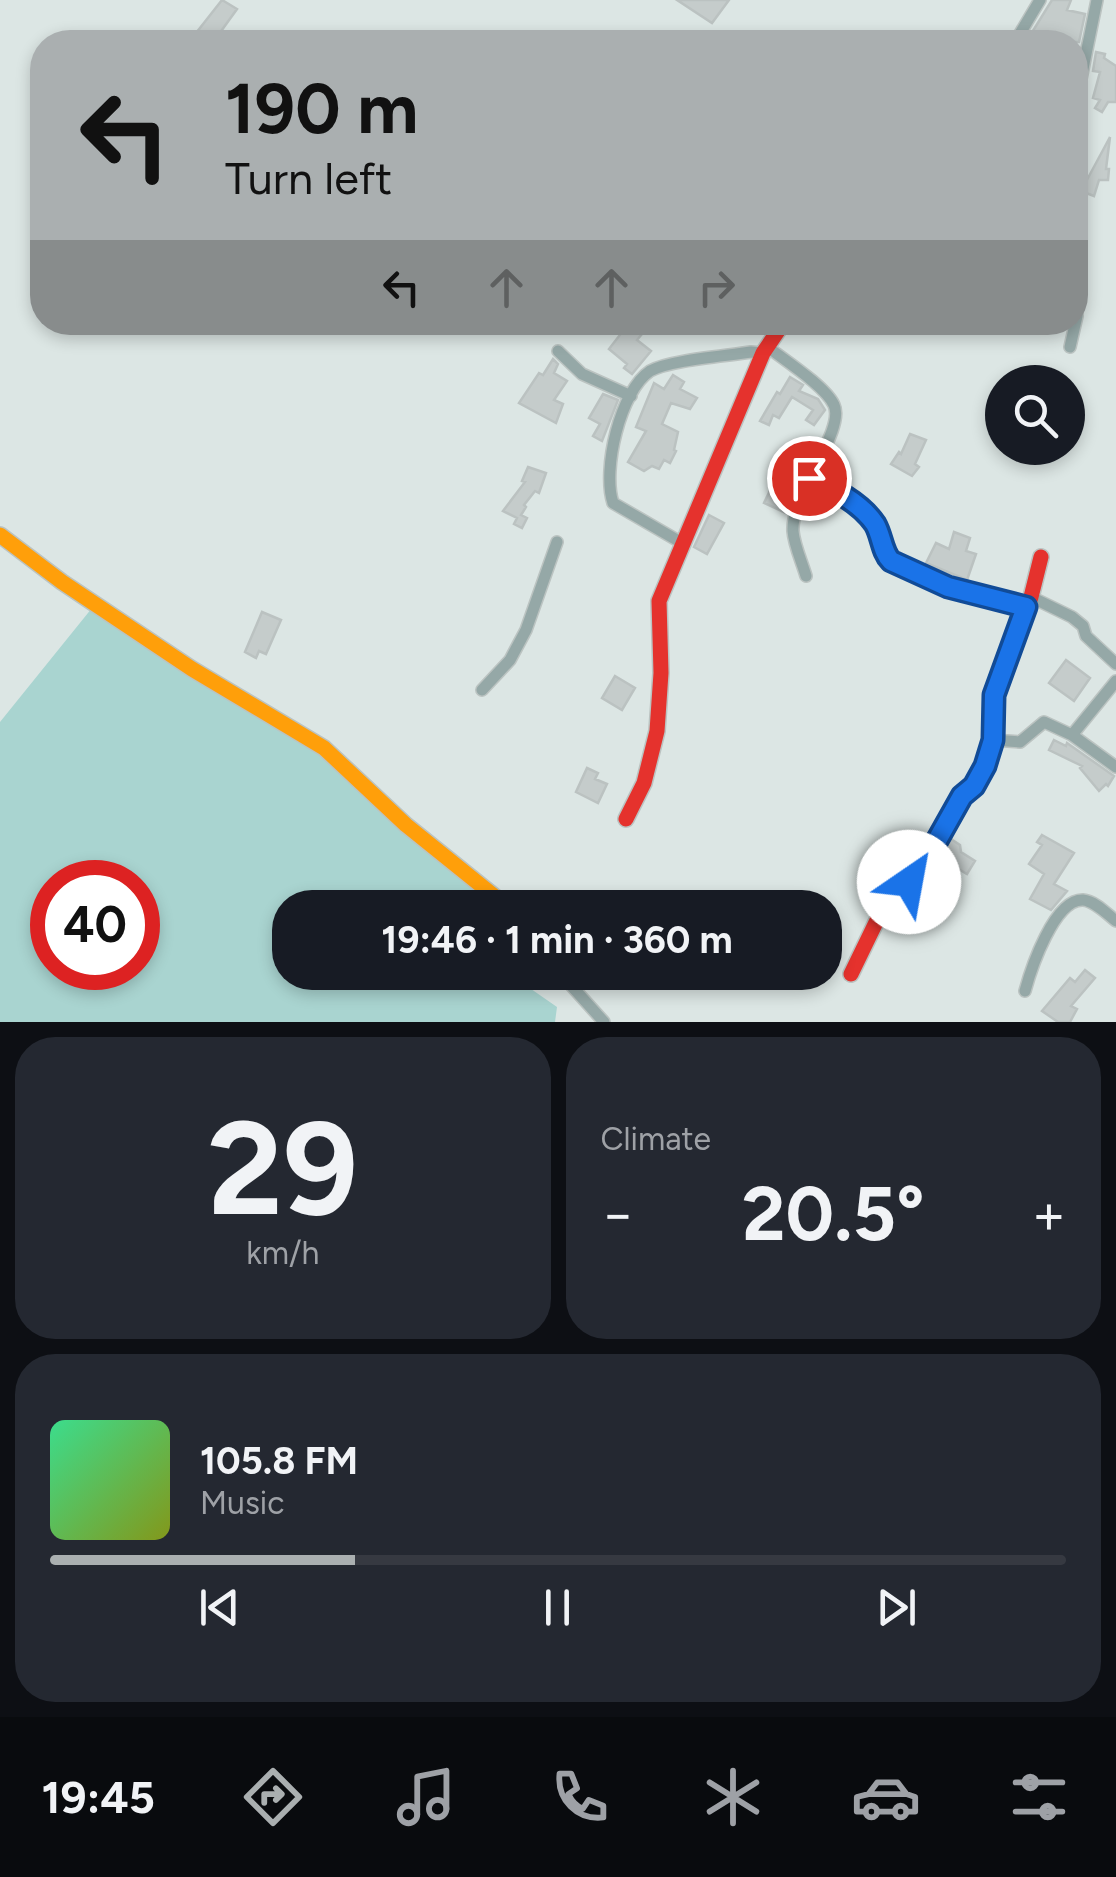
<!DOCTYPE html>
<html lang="en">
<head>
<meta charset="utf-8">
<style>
	:root { --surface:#171b24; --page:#242831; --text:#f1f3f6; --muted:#9ea1a6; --line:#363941; --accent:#aaafb0 }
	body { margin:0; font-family:Figtree,sans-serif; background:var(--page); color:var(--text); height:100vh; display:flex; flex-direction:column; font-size:38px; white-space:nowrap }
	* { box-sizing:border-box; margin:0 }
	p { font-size:32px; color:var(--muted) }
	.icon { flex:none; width:55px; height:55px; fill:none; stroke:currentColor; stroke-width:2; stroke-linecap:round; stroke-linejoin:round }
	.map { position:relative; height:1022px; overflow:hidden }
	.sheet { display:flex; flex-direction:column; gap:15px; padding:15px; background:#0d0f14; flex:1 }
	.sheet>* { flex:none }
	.top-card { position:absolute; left:30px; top:30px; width:1058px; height:305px; border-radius:40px; box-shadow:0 5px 15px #0003; background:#aaafb0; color:#111; overflow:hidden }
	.fabs { position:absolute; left:985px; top:365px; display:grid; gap:20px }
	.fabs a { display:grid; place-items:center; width:100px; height:100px; border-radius:50%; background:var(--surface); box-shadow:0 5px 15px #0003; font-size:50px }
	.speed { position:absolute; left:30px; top:860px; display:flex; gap:20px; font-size:50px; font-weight:700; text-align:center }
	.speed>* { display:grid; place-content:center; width:130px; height:130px; border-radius:50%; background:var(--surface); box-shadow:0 5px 15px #0003; line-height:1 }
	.speed .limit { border:15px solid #d22; background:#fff; color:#111 }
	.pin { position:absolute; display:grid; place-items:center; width:85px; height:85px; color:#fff; margin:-42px; border:5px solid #fff; border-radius:50%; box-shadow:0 2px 10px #0007 }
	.me { position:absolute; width:110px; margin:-55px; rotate:33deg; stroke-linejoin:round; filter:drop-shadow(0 0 8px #0008) }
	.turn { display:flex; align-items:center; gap:35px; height:210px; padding:0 30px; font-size:45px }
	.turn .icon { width:130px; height:130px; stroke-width:2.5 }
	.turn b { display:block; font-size:70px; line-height:85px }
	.lanes { display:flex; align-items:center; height:95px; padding:0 30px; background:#0003; justify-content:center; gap:50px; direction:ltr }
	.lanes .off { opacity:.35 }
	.big { font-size:75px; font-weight:700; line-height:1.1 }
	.sheet .widget { flex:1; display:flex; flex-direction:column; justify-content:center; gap:15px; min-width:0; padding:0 35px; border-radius:40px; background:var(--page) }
	.sheet .dial { align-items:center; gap:0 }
	.dial b { font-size:130px; line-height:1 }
	.song { display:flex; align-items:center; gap:30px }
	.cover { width:120px; height:120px; border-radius:15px; background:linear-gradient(135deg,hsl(150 70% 55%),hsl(70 70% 35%)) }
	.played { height:10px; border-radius:5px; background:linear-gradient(90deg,var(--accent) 30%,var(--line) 30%) }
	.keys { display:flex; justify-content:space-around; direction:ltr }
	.heat { display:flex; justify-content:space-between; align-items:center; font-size:55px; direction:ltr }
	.sheet .tiles { flex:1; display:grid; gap:15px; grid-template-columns:1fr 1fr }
	.widget:last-child { grid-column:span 2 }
	.trip { position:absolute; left:272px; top:890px; width:570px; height:100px; border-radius:40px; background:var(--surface); box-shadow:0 5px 15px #0003; font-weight:700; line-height:100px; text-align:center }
	.menu { display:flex; height:160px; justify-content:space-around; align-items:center; background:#090b0e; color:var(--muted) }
	.menu .icon { width:70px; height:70px }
	.menu .active { color:var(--accent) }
	.menu b { font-size:45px; color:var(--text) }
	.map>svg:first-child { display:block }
	.green { fill:#a9d4d0; fill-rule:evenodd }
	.building { fill:#c5cccb; stroke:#bbc2c1; stroke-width:2.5 }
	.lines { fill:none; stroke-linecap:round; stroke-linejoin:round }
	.street-casing { stroke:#bbc3c1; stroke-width:14 }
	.slow-casing { stroke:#bbc3c1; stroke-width:18 }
	.jam-casing { stroke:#bbc3c1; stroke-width:18 }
	.street { stroke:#95a8a7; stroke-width:11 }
	.slow { stroke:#ff9f0a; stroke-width:15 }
	.jam { stroke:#e5322d; stroke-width:15 }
	.route-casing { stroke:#114b97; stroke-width:25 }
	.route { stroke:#1a73e8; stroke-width:18 }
</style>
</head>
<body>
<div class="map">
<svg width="1116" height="1022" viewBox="0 0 1116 1022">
	<rect width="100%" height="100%" fill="#dce6e4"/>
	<path class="green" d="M92 608 335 764 489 900 493 907 290 908V972L508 973 557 1007 555 1022H0V722ZM52 882H138V968H52Z"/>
	<path class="building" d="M222 0 237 9 219 34 229 42H207L196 33Z
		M677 0H729L712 23Z
		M1052 0H1071L1067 10 1085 14 1079 42H1026Z
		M1096 52 1105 54 1104 58 1116 66V102H1108L1102 112 1095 108 1100 100 1093 98 1100 72 1093 71Z
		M1110 137 1106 169H1109L1108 180H1099L1094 196 1081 191Z
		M630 322H652L637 340 651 351 632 374 624 368 627 364 609 349Z
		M553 359 558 364 554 373 567 381 554 400 563 404 556 423 519 403 539 373 543 375Z
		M673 375 684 382 680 389 697 398 690 409 671 403 662 424 678 432 674 450 676 451 670 463 664 460 659 469 652 466 644 471 628 462 646 431 636 427 654 383 664 389Z
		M790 377 803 385 799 391 818 399 825 410 814 425 806 420 813 410 792 397 779 418 773 415 769 425 760 421 777 392 780 394Z
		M603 394 618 400 602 441 593 436 600 424 589 418Z
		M910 434 926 440 915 464 919 467 912 476 891 464 899 452 901 454Z
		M528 467 546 473 539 493 535 491 524 505 526 507 521 515 527 518 522 528 514 524 517 518 503 511 525 482 522 481Z
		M778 474 797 483 786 513 764 503Z
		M709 515 724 523 707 554 694 547Z
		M954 532 970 538 966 551 976 554 967 580 926 563 936 543 949 549Z
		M262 612 281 620 266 654 259 651 256 658 245 652Z
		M1066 660 1090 678 1074 701 1049 683Z
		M615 676 635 688 622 710 602 698Z
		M1054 740 1066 746 1067 743 1114 776 1108 786 1106 784 1099 791 1080 768 1082 766 1049 750Z
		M587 768 598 773 595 779 607 784 598 803 576 792Z
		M1042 835 1074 853 1054 884 1067 891 1051 910 1030 899 1044 874 1029 864 1042 845 1037 842Z
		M951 839 960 845 961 852 975 861 967 874 952 865 949 870 942 866 938 871 934 869Z
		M1085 970 1095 978 1071 1006 1077 1009 1070 1022H1058L1042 1011 1070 978 1075 982Z"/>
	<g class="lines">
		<defs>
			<path id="street" d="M1015 42 1040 0
				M1075 108 1097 0
				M1070 347 1077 316 1075 248
				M769 348C786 361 826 387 834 405 846 430 791 494 793 531 794 545 802 562 806 576
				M558 351 582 374 631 396
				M682 543 613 503C602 470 620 391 650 371 669 360 727 356 751 352L763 353
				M1031 597 1072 617 1083 626 1086 636 1116 664
				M482 690 510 660 526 630 557 542
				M1072 735 1116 767
				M993 740 1020 742 1044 722 1072 735 1116 681
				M559 972 604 1022
				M1025 991C1031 969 1054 899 1083 900 1095 901 1107 914 1116 921"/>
			<path id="slow" d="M809 478 845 496 869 516 891 561 948 587 1026 607
				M0 535 62 582 192 669 324 748 406 825 509 908"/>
			<path id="jam" d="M626 819 644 783 657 731 661 673 659 601 763 353 784 322
				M851 974 882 910 921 869 962 796 974 786 985 766 993 740 994 695 1031 597 1041 557"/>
		</defs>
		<use href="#street" class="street-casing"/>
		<use href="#slow" class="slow-casing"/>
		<use href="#jam" class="jam-casing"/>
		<use href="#street" class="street"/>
		<use href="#slow" class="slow"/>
		<use href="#jam" class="jam"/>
	</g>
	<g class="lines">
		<defs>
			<path id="route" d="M809 478C833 489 860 502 875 524 882 536 882 552 891 561L948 587 1026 607 994 695 993 740 985 766 974 786 962 796 921 869 909 882"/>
		</defs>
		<use href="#route" class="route-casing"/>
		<use href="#route" class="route"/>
	</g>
</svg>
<div class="fabs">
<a><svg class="icon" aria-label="search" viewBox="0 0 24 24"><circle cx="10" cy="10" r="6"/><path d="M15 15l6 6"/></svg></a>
</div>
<div class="speed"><div class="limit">40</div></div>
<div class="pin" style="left:809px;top:478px;background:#d93025"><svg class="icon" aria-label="arrive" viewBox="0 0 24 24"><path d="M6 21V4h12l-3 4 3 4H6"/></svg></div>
<svg class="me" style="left:909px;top:882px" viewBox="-20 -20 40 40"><circle r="19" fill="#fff"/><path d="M0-13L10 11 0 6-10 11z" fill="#1a73e8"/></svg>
<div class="trip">19:46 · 1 min · 360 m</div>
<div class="top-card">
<div class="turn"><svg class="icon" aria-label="left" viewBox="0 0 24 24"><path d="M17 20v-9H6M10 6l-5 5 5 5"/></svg><div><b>190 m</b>Turn left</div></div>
<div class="lanes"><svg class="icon" aria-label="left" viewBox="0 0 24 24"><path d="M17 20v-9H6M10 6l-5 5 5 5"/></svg><svg class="icon off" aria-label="ahead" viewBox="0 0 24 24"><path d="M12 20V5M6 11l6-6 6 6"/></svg><svg class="icon off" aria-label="ahead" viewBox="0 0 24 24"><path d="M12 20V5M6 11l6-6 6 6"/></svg><svg class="icon off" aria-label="right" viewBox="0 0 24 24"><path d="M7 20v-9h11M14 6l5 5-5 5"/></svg></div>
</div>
</div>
<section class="sheet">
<div class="tiles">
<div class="widget dial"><b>29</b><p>km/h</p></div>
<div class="widget"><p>Climate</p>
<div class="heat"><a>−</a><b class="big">20.5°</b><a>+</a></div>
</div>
<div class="widget">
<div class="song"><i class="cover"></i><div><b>105.8 FM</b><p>Music</p></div></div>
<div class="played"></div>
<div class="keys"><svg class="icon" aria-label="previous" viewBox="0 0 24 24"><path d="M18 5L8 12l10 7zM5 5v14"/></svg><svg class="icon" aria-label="pause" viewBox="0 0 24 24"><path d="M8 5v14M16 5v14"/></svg><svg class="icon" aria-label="next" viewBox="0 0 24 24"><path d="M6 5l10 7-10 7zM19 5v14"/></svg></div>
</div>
</div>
</section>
<nav class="menu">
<b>19:45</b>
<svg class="icon active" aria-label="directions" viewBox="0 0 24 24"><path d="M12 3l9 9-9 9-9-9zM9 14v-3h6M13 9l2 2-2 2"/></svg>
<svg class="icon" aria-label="music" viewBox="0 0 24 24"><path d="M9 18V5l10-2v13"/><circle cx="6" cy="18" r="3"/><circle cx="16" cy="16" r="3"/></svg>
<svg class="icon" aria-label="phone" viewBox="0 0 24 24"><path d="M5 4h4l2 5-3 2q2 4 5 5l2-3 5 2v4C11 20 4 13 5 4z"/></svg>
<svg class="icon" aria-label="climate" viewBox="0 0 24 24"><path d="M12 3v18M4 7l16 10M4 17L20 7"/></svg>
<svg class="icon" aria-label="car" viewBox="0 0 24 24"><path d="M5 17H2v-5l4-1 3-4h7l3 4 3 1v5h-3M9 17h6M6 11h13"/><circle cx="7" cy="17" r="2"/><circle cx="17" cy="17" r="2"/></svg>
<svg class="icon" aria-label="filters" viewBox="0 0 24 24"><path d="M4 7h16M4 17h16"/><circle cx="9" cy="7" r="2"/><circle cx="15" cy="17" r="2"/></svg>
</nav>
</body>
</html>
